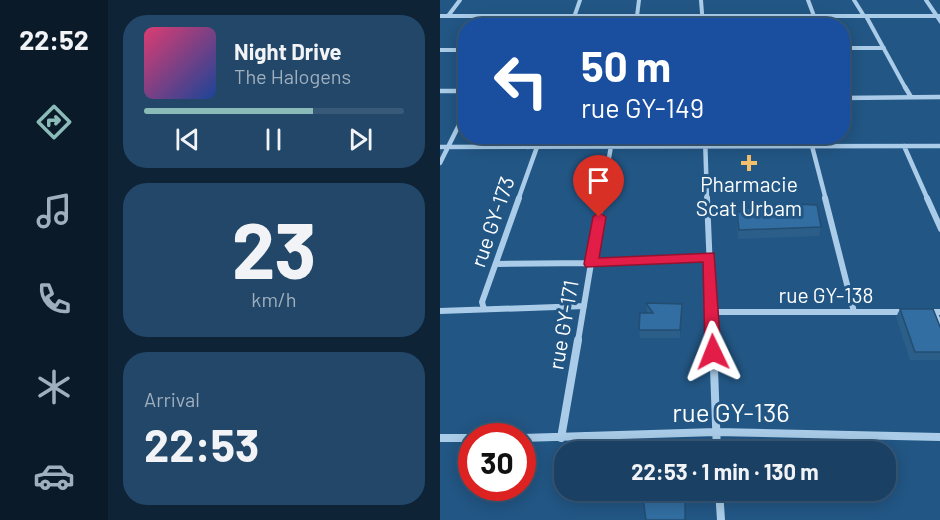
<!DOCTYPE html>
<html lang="en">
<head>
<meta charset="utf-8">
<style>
	:root { --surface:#1a4063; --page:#234769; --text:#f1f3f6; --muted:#9fafbe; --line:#385978; --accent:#8bbbb9 }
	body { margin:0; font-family:Barlow,sans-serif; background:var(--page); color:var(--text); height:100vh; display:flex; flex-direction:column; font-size:22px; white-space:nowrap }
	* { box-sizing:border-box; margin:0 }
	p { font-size:20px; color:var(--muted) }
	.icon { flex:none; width:33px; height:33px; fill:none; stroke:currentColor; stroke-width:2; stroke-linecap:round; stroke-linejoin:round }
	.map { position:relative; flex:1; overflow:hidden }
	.side { display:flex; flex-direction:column; gap:15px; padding:15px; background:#0e2336; width:332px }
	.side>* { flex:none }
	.guide { position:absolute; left:18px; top:18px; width:392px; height:126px; border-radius:24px; box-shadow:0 3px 15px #0003,0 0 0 2px var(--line); background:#1a4fa0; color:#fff; overflow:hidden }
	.speed { position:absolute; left:18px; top:423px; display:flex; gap:12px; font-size:30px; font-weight:700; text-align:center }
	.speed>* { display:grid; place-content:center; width:78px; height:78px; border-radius:50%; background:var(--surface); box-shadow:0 3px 15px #0003,0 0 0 2px var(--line); line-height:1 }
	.speed .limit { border:9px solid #d22; background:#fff; color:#111 }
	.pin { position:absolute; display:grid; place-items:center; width:51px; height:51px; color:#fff; margin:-62px -26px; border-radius:50% 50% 50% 0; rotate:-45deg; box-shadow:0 0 6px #0007 }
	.pin .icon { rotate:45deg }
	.me { position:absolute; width:66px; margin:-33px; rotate:358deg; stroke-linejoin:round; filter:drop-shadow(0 0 4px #0008) }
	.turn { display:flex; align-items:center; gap:21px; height:126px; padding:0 24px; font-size:27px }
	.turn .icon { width:78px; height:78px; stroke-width:2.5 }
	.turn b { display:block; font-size:42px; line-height:51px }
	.big { font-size:45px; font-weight:700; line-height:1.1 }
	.side .widget { flex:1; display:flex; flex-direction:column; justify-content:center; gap:9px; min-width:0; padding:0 21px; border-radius:24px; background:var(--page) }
	.side .dial { align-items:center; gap:0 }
	.dial b { font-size:78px; line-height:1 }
	.song { display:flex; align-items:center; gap:18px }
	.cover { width:72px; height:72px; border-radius:9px; background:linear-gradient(135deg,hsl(340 70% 55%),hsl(220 70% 35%)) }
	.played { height:6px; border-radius:3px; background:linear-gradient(90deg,var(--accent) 65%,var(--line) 65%) }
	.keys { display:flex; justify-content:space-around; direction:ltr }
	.trip { position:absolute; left:114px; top:441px; width:342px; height:60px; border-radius:24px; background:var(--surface); box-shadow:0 3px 15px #0003,0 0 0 2px var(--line); font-weight:700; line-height:60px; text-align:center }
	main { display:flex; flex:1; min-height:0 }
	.tabs { display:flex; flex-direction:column; width:108px; justify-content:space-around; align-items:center; background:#0a1a28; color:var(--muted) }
	.tabs .icon { width:42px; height:42px }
	.tabs .active { color:var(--accent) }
	.tabs b { font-size:27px; color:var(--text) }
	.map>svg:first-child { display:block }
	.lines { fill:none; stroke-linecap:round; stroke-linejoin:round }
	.minor-far3 { stroke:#aacce8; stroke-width:4 }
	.minor-far2 { stroke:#aacce8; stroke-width:4.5 }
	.minor-far1 { stroke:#aacce8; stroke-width:6 }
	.minor { stroke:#aacce8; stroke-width:8 }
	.wall { fill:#2b5f8a }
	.shaded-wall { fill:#234d71 }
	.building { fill:#326ea1; stroke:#234d71; stroke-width:1.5 }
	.route { fill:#e11d48; stroke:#92132f; stroke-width:1.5 }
	.poi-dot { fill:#f5c06c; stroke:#225684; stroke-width:2 }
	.labels { text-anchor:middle; stroke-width:6; stroke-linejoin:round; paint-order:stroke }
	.poi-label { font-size:21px; fill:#fff; stroke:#225684 }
	.street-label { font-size:21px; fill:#fff; stroke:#225684 }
	.near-street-label { font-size:26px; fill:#fff; stroke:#225684 }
</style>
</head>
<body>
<main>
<nav class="tabs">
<b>22:52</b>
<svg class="icon active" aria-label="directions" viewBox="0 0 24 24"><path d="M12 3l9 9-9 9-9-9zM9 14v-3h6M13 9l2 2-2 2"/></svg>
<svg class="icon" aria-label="music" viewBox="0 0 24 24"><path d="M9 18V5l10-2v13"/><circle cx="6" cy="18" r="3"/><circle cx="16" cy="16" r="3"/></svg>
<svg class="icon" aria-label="phone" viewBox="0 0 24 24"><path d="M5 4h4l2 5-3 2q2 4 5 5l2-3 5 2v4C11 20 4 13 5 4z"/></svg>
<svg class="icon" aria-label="climate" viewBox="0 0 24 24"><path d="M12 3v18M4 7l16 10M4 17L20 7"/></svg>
<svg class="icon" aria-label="car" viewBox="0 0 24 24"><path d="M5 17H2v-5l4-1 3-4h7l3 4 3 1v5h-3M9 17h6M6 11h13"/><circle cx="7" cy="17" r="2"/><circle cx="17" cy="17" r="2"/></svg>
</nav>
<section class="side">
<div class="widget">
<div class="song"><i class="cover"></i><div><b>Night Drive</b><p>The Halogens</p></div></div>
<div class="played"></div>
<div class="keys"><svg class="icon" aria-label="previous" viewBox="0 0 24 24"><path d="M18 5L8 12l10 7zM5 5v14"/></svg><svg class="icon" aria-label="pause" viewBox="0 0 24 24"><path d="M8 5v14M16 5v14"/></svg><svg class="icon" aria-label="next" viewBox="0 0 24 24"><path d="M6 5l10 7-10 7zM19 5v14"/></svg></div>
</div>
<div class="widget dial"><b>23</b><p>km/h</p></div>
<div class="widget"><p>Arrival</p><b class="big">22:53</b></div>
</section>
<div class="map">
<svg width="501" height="520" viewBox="0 0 501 520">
	<rect width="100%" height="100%" fill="#225684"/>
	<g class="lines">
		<path class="minor-far3" d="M261 0 263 26
			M368 0 374 16
			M414 0 424 16
			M486 0 501 22
			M0 16H501
			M8 16 20 0
			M197 16 199 0
			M426 16 466 89
			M131 26 140 0
			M402 48H444
			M0 50H26"/>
		<path class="minor-far2" d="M465 87 471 97
			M0 91H26
			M402 98 501 97
			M265 136 267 200
			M372 146 386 200
			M464 146 488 200
			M0 147 501 146
			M88 147 91 136
			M0 163 26 111
			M78 200 97 147
			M162 200 171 146"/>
		<path class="minor-far1" d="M267 198 273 341
			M385 198 414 312
			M487 198 501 229
			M56 264 151 263 270 257
			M44 309 42 302 79 198
			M0 311 144 306
			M271 312H466
			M488 312H501
			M494 312 501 327
			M138 341 162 198"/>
		<path class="minor" d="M273 340 277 452
			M0 438H32
			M82 438 276 432 501 437
			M121 438 138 340
			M279 490 281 520"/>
	</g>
	<path class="wall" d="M163 136H178L170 141Z
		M353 204 381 227 379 236 298 239 297 221V212H302V208H352Z
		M206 303 242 304 240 338H200L199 330 208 313 207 311Z
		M460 309 501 329V360H470L456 317Z"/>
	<path class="shaded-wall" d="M169 136H178L170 141Z
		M242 304V312L240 338V330Z"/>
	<path class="building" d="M353 204 377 205 381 227 299 230 297 212H303L302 208H319V206L353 208Z
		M206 303 242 304 240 330H199L200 313H213Z
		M460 309H493L501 329V352H475Z
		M203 498 245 499V520H206Z"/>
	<path class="route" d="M159 212 166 217 159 258 274 253 281 352 279 357 273 359 267 357 265 352 263 262 146 267 144 264 153 217Z"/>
	<path class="poi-dot" d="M306 154h6v6h6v6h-6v6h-6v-6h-6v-6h6z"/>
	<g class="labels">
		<g class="poi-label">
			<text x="309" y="192">Pharmacie<tspan x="309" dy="24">Scat Urbam</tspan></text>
		</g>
		<g class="street-label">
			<text transform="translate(53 222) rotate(-71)" y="7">rue GY-173</text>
			<text x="386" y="303">rue GY-138</text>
			<text transform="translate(124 325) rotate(-80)" y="7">rue GY-171</text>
		</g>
		<g class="near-street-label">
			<text x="291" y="422">rue GY-136</text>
		</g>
	</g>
</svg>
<div class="speed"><div class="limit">30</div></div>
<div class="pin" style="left:159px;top:217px;background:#d93025"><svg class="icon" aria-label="arrive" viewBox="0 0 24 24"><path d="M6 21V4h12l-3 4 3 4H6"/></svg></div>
<svg class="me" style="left:273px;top:352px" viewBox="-20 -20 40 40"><path d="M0-17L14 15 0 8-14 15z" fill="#e11d48" stroke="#fff" stroke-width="4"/></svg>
<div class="trip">22:53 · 1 min · 130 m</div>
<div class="guide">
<div class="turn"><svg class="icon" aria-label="left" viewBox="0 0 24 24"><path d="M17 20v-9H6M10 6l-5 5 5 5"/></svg><div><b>50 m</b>rue GY-149</div></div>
</div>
</div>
</main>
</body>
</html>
